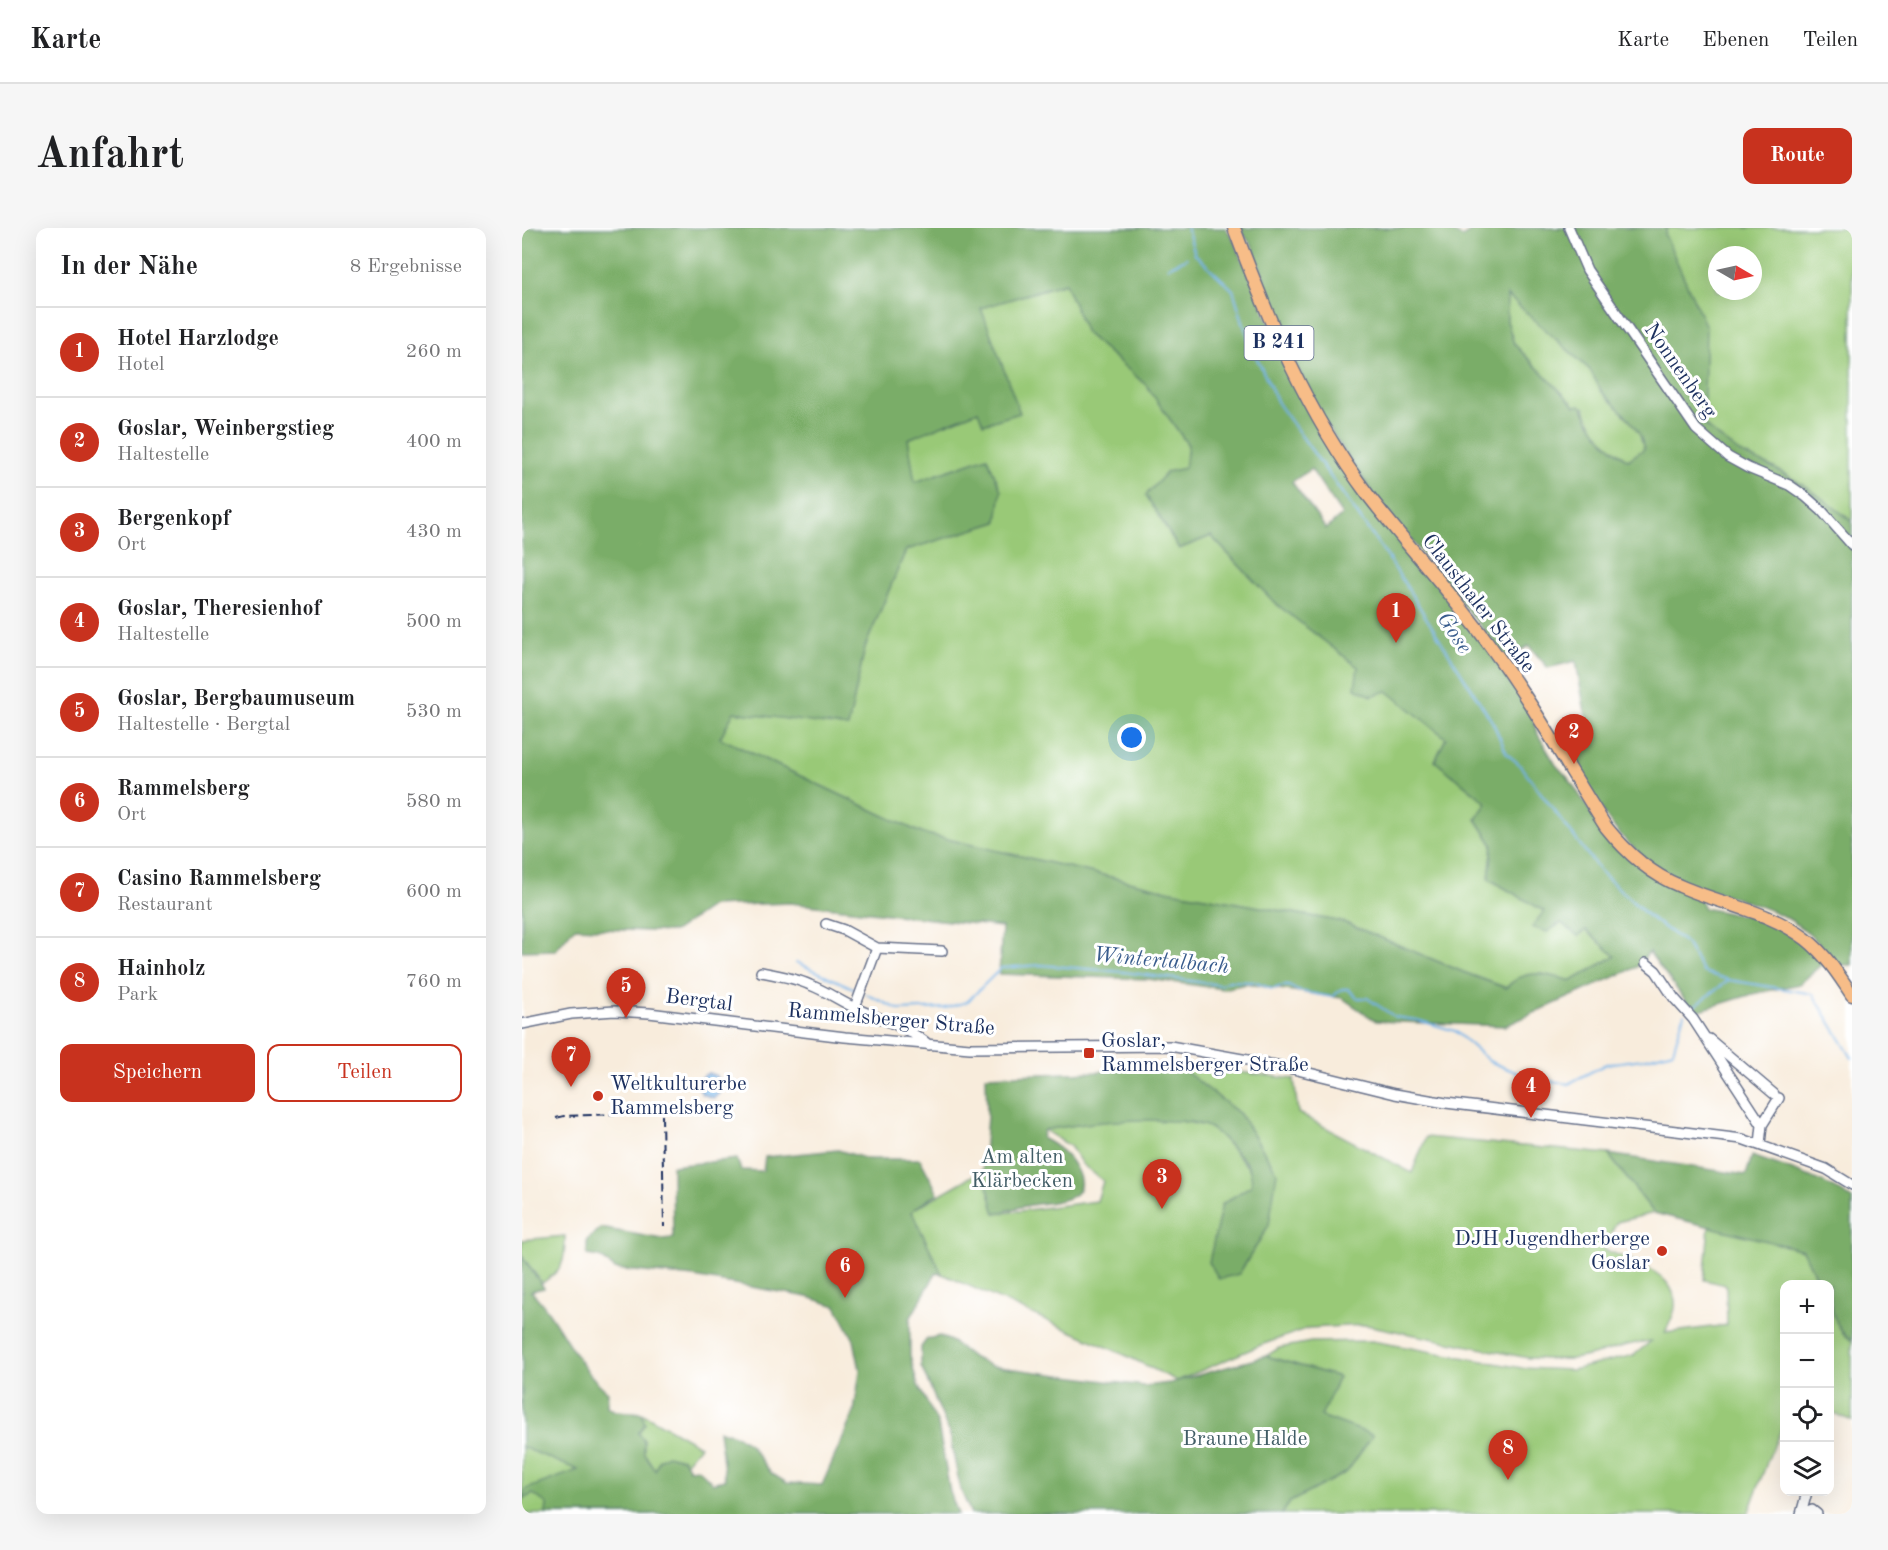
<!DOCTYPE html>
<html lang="de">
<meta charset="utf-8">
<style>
:root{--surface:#fff;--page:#f6f6f6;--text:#202124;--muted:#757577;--line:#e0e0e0;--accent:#c8321e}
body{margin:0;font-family:"Old Standard TT",serif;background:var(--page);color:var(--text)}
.controls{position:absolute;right:18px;bottom:18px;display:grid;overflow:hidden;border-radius:12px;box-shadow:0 6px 24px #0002}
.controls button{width:54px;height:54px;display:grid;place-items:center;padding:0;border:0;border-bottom:2px solid var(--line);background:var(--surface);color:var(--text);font:30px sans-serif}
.compass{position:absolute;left:1186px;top:18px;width:54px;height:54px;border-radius:50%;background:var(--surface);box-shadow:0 6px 24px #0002;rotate:99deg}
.you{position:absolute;left:610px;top:510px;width:21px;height:21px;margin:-15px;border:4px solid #fff;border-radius:50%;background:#1a73e8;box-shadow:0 0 0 9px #1a73e833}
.badge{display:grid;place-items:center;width:39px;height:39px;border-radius:50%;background:var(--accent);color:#fff;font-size:20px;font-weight:700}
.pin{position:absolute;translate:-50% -50px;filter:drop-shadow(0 2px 3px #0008)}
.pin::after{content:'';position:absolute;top:32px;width:21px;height:18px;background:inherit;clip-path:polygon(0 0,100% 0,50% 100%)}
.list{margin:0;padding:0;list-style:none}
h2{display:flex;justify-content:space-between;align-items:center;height:78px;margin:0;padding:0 24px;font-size:26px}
h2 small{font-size:20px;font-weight:400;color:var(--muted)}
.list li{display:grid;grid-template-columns:39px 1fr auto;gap:18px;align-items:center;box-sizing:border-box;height:90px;padding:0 24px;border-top:2px solid var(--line)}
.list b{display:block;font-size:22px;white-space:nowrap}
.list p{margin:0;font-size:20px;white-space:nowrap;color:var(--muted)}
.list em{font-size:20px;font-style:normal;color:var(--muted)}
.actions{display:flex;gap:12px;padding:18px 24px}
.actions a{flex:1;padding:14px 0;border:2px solid var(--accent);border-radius:12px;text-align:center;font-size:21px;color:var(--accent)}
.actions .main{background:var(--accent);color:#fff}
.icon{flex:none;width:33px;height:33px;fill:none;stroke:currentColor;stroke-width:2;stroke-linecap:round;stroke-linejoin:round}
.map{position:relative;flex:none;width:1330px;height:1286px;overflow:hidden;border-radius:12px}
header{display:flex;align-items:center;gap:36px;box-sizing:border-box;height:84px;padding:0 30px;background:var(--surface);border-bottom:2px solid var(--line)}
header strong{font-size:28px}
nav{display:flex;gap:33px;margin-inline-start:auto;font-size:21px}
.intro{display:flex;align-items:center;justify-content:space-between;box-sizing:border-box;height:144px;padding:0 36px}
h1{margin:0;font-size:42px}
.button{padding:15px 27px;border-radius:12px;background:var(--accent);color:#fff;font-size:21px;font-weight:700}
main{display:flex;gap:36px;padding:0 36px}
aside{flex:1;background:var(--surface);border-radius:12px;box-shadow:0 6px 24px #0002}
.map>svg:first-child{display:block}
.green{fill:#99c977;stroke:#5a7c6a;stroke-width:1.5;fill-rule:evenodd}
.forest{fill:#7aad68;stroke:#4a6e63;stroke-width:1.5;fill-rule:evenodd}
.water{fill:#75b3e8;stroke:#4871a3;stroke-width:1.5}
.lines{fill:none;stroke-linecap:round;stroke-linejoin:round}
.stream{stroke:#75b3e8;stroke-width:2}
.minor-casing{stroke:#68718a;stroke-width:12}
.major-casing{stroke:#68718a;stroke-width:15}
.minor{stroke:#fff;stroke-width:9}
.major{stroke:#f7bd88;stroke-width:12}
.rail{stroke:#1b2f5e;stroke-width:2;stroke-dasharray:9 4.5;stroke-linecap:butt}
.poi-dot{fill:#c8321e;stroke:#fff;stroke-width:2}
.labels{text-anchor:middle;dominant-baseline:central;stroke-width:6;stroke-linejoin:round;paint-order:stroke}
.shield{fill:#fff;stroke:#5f6d8e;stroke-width:1.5}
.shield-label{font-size:20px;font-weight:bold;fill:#1b2f5e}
.street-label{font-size:21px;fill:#1b2f5e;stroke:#fff}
.poi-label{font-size:21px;fill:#1b2f5e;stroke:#fff;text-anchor:start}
.park-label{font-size:21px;fill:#415d66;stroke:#fff}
.water-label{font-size:22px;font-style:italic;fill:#3a5d8e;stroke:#fff}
</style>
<header>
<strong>Karte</strong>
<nav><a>Karte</a><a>Ebenen</a><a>Teilen</a></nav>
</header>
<div class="intro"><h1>Anfahrt</h1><a class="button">Route</a></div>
<main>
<aside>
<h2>In der Nähe<small>8 Ergebnisse</small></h2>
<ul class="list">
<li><span class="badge">1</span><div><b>Hotel Harzlodge</b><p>Hotel</p></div><em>260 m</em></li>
<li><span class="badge">2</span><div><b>Goslar, Weinbergstieg</b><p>Haltestelle</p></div><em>400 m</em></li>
<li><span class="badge">3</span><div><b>Bergenkopf</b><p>Ort</p></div><em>430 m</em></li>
<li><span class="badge">4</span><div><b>Goslar, Theresienhof</b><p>Haltestelle</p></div><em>500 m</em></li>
<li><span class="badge">5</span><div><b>Goslar, Bergbaumuseum</b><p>Haltestelle · Bergtal</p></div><em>530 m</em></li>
<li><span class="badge">6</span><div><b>Rammelsberg</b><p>Ort</p></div><em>580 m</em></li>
<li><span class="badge">7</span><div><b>Casino Rammelsberg</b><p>Restaurant</p></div><em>600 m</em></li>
<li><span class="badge">8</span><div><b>Hainholz</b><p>Park</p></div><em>760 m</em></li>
</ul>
<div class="actions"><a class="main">Speichern</a><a>Teilen</a></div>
</aside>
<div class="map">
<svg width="1330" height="1286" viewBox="0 0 1330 1286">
<rect width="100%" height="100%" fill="#fff"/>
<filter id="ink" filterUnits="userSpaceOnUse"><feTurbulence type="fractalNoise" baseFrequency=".0167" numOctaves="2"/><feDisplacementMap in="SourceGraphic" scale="12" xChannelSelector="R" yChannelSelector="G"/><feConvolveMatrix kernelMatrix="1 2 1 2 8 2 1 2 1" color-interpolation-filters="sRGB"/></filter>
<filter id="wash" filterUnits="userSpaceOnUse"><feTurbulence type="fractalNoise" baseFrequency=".008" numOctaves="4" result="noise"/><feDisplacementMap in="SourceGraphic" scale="24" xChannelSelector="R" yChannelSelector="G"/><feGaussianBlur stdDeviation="1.35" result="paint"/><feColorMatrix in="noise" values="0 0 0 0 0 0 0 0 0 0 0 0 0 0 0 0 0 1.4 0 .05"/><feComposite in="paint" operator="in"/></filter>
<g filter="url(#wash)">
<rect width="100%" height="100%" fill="#f8ecdc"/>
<path class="green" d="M1145,0H1330V293L1286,260L1252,240L1220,226L1195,208L1176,191L1182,171V150L1143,7ZM1195,27H1231V63H1195Z
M543,55L564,105L624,157L666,217L663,240L645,244L657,321L689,308L753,375L836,439L924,510L913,533L965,575L954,591L971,617L967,651L1023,683L1011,699L1039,695L1064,702L1093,728L1050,753L1017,745L985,760L941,744L821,694L649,663L399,605L198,510L211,484L326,498L343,419L384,322L475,294L392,254L386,211L456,183L459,80Z
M984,66L1068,142L1080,164L1106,190L1118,207L1122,221L1106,232C1087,220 1069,203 1063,180L1053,178L992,116L985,93Z
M654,836L772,851L776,885L890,945L904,909L1086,926L1132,985L1095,994L1081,1021C1106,1032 1156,1044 1153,1079C1152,1089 1146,1097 1143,1105L1205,1097L1204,1057L1182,1052L1187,998L1281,1022L1297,1056H1262V1195L1247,1229L1226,1286H760L768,1274L825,1244L850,1207L798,1188L817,1149L744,1128L757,1120L789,1114L850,1113L1000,1140L1050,1142L1112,1127L1129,1113C1101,1115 1077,1128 1050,1131C1035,1132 1021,1131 1006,1130L844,1097L787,1100L739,1117L655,1153L605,1128L420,1046L390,985L392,981L461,942L473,986L575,973L581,953L560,936L548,918L522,902L579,893L620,891L659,893L685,898L698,907L730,944L731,957L747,997L718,886Z
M43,1008C43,1034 42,1041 20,1055L0,1028V1012Z
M1308,1078L1321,1106L1330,1113V1193L1308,1184Z
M0,1159L128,1286H0Z
M93,1183L120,1185L178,1218L143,1259Z"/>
<path class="forest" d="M0,0H704L713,14L779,168L966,422L1010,488L1015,505L1034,537L1047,551L1080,601L1177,670L1182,680L1217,687L1225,686L1246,694L1283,716L1301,735L1278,756L1231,766L1172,784L1127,724L1115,739L983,798L854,793L820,770L723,756L702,761L626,751L477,746L480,699L268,675L190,678L152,704L52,700L34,722L0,723ZM543,55L564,105L624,157L666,217L663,240L645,244L624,267L657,321L689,308L753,375L836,439L833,460L850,468L865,463L924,510L913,533L965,575L954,591L971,617L967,651L1022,683L1010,699L1025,704L1039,695L1056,708L1064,702L1093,728L1050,753C1025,747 1004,738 984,760L941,744L821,694L649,663L399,605L198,510L212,484L326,499L343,419L384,322L475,294L479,262L465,229L393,254L386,211L456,183L461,196L498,185L459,80ZM789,241L820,287L804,301L770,254Z
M717,0H923L940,9L954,0H1145L1143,7L1184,99L1182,171L1176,191L1195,208L1220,226L1252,240L1286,260L1330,293V737H1318C1301,720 1284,700 1263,689C1223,668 1174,664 1136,639C1108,621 1085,594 1069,564C1063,552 1059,539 1050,529L1056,521L1071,516L1062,479L1054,433L1026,440L1007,418L984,430L849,262L804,196L754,98L756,91L731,19ZM985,67L1068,142L1080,164L1106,190L1118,207L1122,221L1106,232C1090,222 1078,210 1068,194C1064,188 1064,182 1058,177L1053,178L992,116L985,93Z
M654,836L718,886L755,944L747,997L717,1046L697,1051L687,1034L700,976L730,957C730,939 724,934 712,922C704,914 695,902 684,898C673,894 659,893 647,893C604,890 564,895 522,902L520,910C536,918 549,928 556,945C569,975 527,974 509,977C497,979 484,983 473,986L461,942L465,888L464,848L574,844Z
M316,922L346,931H398L416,965L392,981L390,984L420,1046L414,1045L388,1091V1128L395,1155L416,1196L428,1264L436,1286H24L25,1276L11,1266L0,1272L4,1261L56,1242L0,1219V1028L22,1060L9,1063C39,1093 51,1136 86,1164L85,1178L93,1183L120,1185L123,1196L116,1205L122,1212V1225L133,1242L137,1232L145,1227L161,1231L167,1241L175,1240L191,1255L203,1251L197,1202L215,1208L227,1216L250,1246L265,1255L300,1257L332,1184L338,1142L332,1112L314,1078L286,1069L172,1049L93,1041L78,1029L65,1027V1012L79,1000L140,1011L151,1010L150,938L215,931L219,942L241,943L243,929Z
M1086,926L1224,947L1230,928C1264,940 1300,950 1330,971V1113C1311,1100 1308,1078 1308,1056H1297L1281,1022L1132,985Z
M417,1108L429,1113L450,1129L469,1138L622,1158L648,1155L744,1128L817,1149L799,1188L851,1207L825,1244L768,1274L760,1286H449L438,1260L427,1204L399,1138V1119L405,1111Z"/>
<path class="water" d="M186,845L194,848L198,853L195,854L197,866L191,870L180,866L176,859L179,850Z"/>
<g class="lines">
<path class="stream" d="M665,0L673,26L711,62L728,116L756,175L865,328L971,495L985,526L996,535L1079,644L1126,688L1164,715L1181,744L1207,752
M646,39L665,30
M274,734L333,761
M344,766L378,782L423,780L445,774L479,740L519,737L602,744L699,757L706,753L732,754L750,761L761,758H767L776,763L810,769L820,761H826L835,770H845L873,789L895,792L933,803L967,833L1005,849L1046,856L1084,836L1121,831L1151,823L1162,786
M1167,782L1207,752L1291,766L1330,830"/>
</g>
</g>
<g filter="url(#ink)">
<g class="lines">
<defs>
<path id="minor" d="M1047,0L1065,42L1174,201L1206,229L1226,240L1267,257L1283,268L1300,283L1330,317
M304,696L322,702L355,720
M1124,735L1134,743L1152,770L1171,791L1240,897L1238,916
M239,744C255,747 273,750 288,757C304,763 318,773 333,780C358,791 386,799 407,817
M333,779L355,720L420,723
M0,796L49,786L93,783L127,785L323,809L448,820L648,818L759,838L873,866L924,875L1220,911L1304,941L1330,957
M1187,811L1252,866
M1240,897L1257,870
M1279,1286L1285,1264
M1281,1286L1290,1282L1295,1286"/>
<path id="major" d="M712,0C748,96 784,184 846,267C886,319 931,366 969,419C1011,476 1046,539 1084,599C1104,624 1128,646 1158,658C1200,677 1246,682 1284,711C1303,726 1317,747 1330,767"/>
</defs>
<use href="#minor" class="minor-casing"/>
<use href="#major" class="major-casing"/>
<use href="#minor" class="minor"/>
<use href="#major" class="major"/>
<path class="rail" d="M140,887L142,999
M34,890L42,888L120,885"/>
</g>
</g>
<g class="poi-dot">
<rect x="561" y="819" width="12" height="12" rx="3"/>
<circle cx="76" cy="868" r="6"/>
<circle cx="1140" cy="1023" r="6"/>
</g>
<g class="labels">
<rect class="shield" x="722.5" y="98" width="69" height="34" rx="4.5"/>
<g class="shield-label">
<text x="757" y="115">B 241</text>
</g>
<g class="street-label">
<text transform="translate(1158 143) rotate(55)">Nonnenberg</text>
<text transform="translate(956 376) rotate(52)">Clausthaler Straße</text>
<text transform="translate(177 773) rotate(7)">Bergtal</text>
<text transform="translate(369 792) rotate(5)">Rammelsberger Straße</text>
</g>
<g class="poi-label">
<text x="579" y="813">Goslar,<tspan x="579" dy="24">Rammelsberger Straße</tspan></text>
<text x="88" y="856">Weltkulturerbe<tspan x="88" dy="24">Rammelsberg</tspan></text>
<text x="1128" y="1011" text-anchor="end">DJH Jugendherberge<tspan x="1128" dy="24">Goslar</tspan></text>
</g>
<g class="park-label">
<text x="500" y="929">Am alten<tspan x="500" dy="24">Klärbecken</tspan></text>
<text x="723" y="1211">Braune Halde</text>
</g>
<g class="water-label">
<text transform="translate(932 405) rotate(57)">Gose</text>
<text transform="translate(639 733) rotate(5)">Wintertalbach</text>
</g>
</g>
</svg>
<div class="controls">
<button>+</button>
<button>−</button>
<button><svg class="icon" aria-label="locate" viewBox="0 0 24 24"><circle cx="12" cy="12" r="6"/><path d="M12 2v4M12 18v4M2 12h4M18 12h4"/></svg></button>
<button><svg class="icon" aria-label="layers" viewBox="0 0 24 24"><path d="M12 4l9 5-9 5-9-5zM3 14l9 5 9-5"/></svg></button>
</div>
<svg class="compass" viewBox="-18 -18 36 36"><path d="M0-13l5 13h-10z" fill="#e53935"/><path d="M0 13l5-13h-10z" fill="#757577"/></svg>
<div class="you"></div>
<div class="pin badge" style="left:874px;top:415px">1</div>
<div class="pin badge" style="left:1052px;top:536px">2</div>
<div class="pin badge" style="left:640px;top:981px">3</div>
<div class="pin badge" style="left:1009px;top:890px">4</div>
<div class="pin badge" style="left:104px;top:790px">5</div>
<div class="pin badge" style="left:323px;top:1070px">6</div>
<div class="pin badge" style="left:49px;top:859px">7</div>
<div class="pin badge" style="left:986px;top:1252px">8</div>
</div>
</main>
